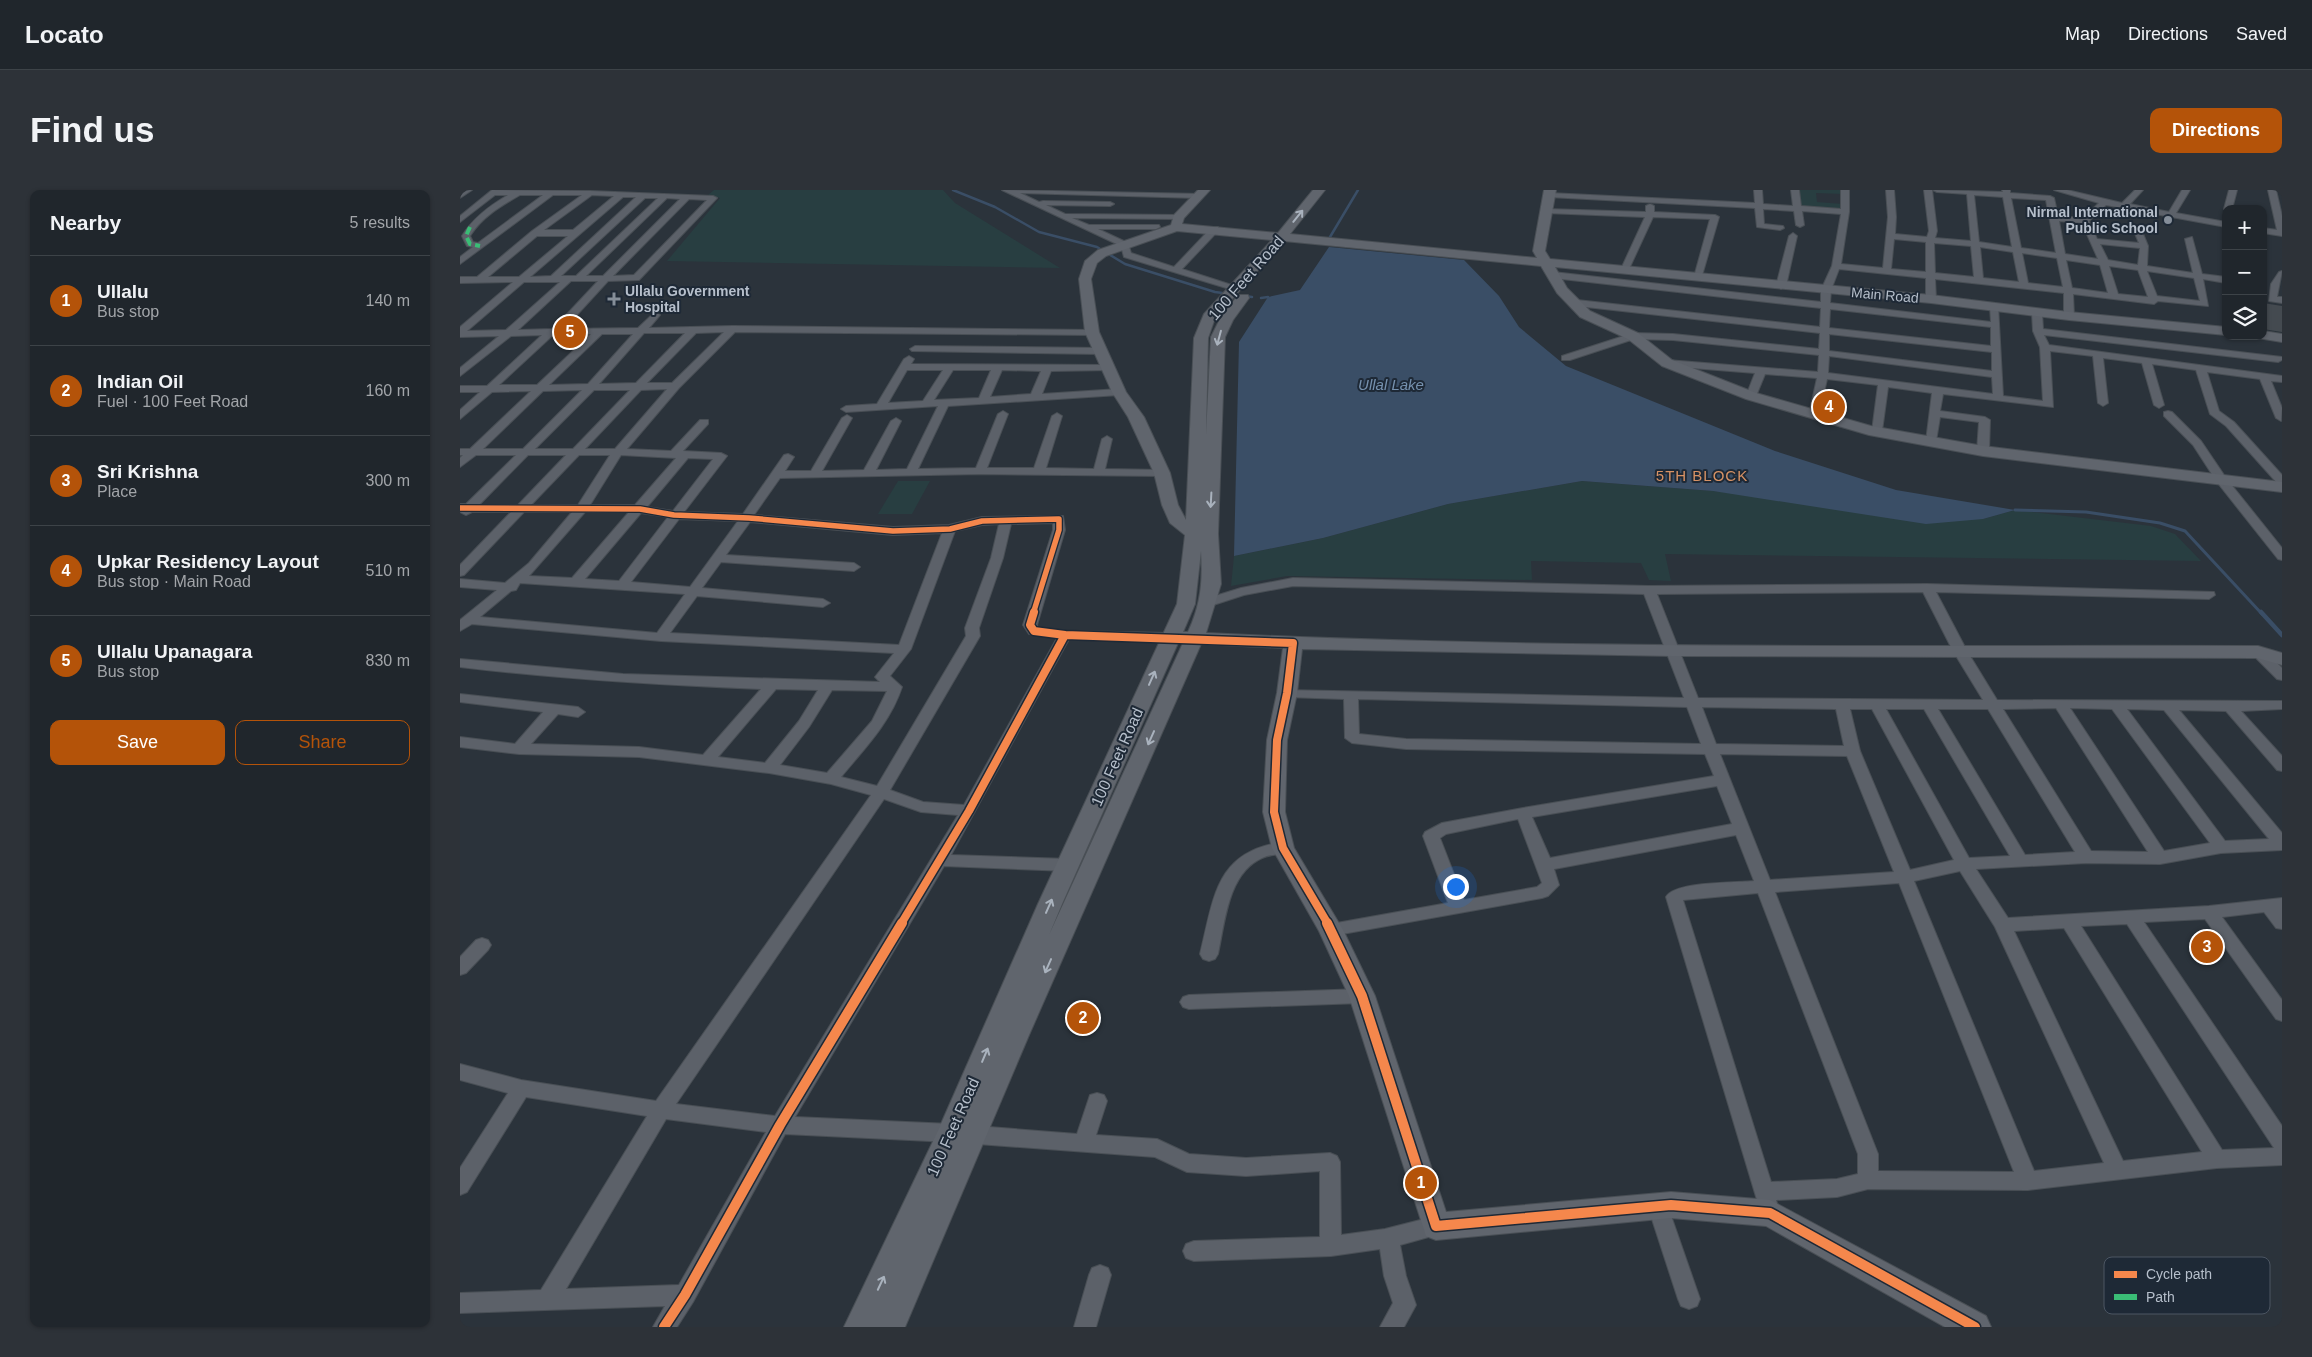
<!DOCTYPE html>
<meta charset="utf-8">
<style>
:root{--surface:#20262c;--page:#2d3238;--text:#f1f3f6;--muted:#a2a5a9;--line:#3d4348;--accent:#b45309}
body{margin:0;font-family:Arial,sans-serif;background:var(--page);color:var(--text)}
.controls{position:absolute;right:15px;top:15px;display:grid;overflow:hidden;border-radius:10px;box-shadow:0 1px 4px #0004}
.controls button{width:45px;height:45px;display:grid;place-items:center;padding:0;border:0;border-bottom:1px solid var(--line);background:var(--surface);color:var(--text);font:25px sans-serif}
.you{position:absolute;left:995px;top:696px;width:18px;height:18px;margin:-12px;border:4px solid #fff;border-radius:50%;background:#1a73e8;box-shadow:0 0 0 8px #1a73e833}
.badge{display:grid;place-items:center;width:32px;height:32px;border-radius:50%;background:var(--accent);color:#fff;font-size:16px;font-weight:700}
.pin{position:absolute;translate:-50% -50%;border:2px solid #fff;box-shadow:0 1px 5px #0006}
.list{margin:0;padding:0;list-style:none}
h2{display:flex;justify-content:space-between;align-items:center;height:65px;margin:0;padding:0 20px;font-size:21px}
h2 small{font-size:16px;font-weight:400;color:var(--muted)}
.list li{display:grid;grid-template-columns:32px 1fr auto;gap:15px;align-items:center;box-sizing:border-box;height:90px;padding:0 20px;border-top:1px solid var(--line)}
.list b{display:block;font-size:19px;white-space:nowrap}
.list p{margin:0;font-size:16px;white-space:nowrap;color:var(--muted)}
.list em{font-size:16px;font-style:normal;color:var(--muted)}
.actions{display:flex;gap:10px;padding:15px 20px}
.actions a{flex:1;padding:11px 0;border:1px solid var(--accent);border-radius:10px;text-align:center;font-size:18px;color:var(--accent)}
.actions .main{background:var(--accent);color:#fff}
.icon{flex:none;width:28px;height:28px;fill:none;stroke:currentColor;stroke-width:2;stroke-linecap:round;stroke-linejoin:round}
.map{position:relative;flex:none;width:1822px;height:1137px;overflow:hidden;border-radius:10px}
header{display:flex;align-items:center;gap:30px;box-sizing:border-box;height:70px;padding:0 25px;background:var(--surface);border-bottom:1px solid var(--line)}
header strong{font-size:24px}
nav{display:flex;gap:28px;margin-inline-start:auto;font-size:18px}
.intro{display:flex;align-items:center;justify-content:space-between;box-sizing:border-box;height:120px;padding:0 30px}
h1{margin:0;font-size:35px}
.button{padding:12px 22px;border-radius:10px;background:var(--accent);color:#fff;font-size:18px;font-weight:700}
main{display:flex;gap:30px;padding:0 30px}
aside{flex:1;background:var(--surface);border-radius:10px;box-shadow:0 1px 4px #0004}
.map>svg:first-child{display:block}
.green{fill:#283e41}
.water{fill:#3a4e66}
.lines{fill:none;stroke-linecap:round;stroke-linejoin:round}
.stream-far2{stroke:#3a4e66;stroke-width:2.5}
.stream-far1{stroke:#3a4e66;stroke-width:3}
.stream{stroke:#3a4e66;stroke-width:4.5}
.building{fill:#444a50}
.street-casing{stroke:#494f55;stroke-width:2}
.secondary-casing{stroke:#494f55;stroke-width:2}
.street{fill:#5c6169;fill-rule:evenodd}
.secondary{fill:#60656d;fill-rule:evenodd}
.quiet{stroke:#3abd76;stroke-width:4;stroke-dasharray:8 4;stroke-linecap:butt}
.cycleway-far2-casing{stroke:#1e2936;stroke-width:8}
.cycleway-far1-casing{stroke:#1e2936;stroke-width:11}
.cycleway-casing{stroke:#1e2936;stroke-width:13}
.cycleway-far2{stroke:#f5874c;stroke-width:5.5}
.cycleway-far1{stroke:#f5874c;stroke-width:8}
.cycleway{stroke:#f5874c;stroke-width:10}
.oneway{stroke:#a9b2bd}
.poi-dot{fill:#858e99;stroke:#1e2936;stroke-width:2}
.labels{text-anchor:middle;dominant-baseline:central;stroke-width:4;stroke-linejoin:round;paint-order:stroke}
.far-poi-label{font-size:14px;font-weight:bold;fill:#b6bfcb;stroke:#1e2936;text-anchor:end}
.far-street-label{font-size:14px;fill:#b6bfcb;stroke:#1e2936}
.far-water-label{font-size:15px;font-style:italic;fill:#7691ae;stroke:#1e2936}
.far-neighbourhood-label{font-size:15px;letter-spacing:1px;fill:#d79265;stroke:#1e2936}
.street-label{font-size:16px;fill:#b6bfcb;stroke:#1e2936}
.key{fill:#1e2936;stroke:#4c5663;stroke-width:1}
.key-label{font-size:14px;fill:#b6bfcb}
</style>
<header>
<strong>Locato</strong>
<nav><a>Map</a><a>Directions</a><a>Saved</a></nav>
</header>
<div class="intro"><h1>Find us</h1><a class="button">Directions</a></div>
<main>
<aside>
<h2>Nearby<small>5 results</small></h2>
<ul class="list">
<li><span class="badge">1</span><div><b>Ullalu</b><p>Bus stop</p></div><em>140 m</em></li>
<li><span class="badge">2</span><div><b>Indian Oil</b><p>Fuel · 100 Feet Road</p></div><em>160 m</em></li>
<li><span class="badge">3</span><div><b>Sri Krishna</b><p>Place</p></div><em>300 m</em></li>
<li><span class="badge">4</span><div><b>Upkar Residency Layout</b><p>Bus stop · Main Road</p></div><em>510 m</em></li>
<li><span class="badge">5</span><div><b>Ullalu Upanagara</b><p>Bus stop</p></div><em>830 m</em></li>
</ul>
<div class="actions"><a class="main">Save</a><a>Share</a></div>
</aside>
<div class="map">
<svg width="1822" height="1137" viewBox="0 0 1822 1137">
<rect width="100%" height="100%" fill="#2b333b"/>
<path class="green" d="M254,0H483L495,13L600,78L207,71L260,8L248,5Z
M1338,0H1382V4L1356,3L1357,12L1383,14L1384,21L1338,18Z
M438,291H470L452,324H418Z
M1122,291L1253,301L1523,329L1555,320L1691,336L1715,344L1741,371L1205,364L1211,391L1189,390L1181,373L1071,371L1072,390L827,386L771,396L774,366L863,348L988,314Z"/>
<path class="water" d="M869,57L1004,70L1039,106L1059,137L1106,176L1315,261L1436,300L1555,320L1523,329L1466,334L1253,301L1122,291L988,314L863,348L774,366L779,152L808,107L840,100Z"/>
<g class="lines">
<path class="stream-far2" d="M493,0L535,17L579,42L637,57L665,74L755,102L792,107
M870,47L898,0
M801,108L808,107"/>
<path class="stream-far1" d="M1555,320L1626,322L1700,333L1725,341L1802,424"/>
<path class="stream" d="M1801,422L1822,445"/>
</g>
<path class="building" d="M1803,113L1822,116V142L1803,139Z
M1734,751H1752L1761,763L1742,764Z"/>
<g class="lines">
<defs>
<path id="street" d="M3,0H12L0,8V2Z
M32,0L130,1L253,6L257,8L179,90L148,91L104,139L178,138L195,122L200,125L189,138L272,136L635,140L637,142L632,145L275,142L219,198L167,259L211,261L240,230H248V234L223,261L261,263L267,266L224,322L283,324L324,265L328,264L334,267L325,281H351L382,228L387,225L392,228L362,281L404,280L431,231L436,228L441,231L416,280L447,279L478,216L386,222L381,219L386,216L417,214L444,169L449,166L454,169L451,174L647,175L651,176V180L591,181L582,204L659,199L664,202L659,205L488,216L458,279L516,278L538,224L543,221L548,224L527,278H574L592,226L597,223L602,226L586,278L634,279L642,249L647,246L652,249L645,279L702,280L708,283L702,286L520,284L320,288L294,325L433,337L489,335L522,327L603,326L605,340L577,435L578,438L605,441L710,443L717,447L710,451L609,449L491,665L608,669L614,671L616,675L614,679L608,681L484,676L335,927L491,934L617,944L630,905L637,903L644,905L647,911L636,945L697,949L729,964L786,968L870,963L877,966L880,972L881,1045L925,1039L976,1026L983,1029L986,1036L983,1043L940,1055L946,1086L956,1115L944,1137H920L933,1113L924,1086L920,1059L871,1066L734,1071L726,1068L723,1061L726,1054L734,1051L860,1047V981L786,986L727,982L695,967L491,952L325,944L233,1112L217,1137H193L205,1116L0,1123V1103L81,1100L187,926L66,907L7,1002L0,1005V978L48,903L0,890V874L61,890L196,911L411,605L371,594L309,583L179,567L59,564L0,557V547L55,554L83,522L0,512V504L118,517L125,522L118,527L98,524L71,554L179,557L243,565L301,499C200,495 100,489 0,477V469L163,484L420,492L415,487L434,463L201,451L12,434L0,441V430L37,400L0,397V389L45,393L69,373L112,322H64L4,385L0,386V375L51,322H12L6,325L0,322V314H6L56,265H16L0,277V268L3,265H0V259H10L71,201L32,202L0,229V220L20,202H0V196H27L82,145L51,146L0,186V178L39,146L0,147V137L53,92L0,93V87H17L72,41L122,5H93L0,74V67L13,57L7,56L2,46C13,28 29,16 48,5H35L0,32V26ZM60,5H83L18,53L13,52L10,46C22,27 41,16 60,5ZM132,5L154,6L113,40H84ZM163,7H176L91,86L70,87ZM185,8H198L116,86H101ZM207,8L220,9L143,86H126ZM229,9L247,10L174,85L153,86ZM77,46H108L59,87H28ZM111,91H138L93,139L58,140ZM64,92H100L46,140L7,141ZM264,142L212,193H187L236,143ZM184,143H225L176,193L139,194ZM131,144L77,195H39L93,145ZM142,144H173L128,194L89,195ZM447,180H483L463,211L428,213ZM493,180H531L519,208L474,210ZM542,180L581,181L571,204L530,207ZM207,199L155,259H125L181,200ZM122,200L63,259H23L83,201ZM134,200H170L113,259H75ZM68,265H106L58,315H19ZM119,265H150L118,315H71ZM161,265L216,268L175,315H130ZM228,268L253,269L213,321L187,317ZM125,322H169L112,388L69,386ZM181,323L208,327L159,391L125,389ZM219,329L278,331L230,397L171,392ZM290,332L433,345L482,343L439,455L210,443L237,406L363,417L370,413L363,409L242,398L261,372L394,381L400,377L394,373L266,365ZM593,333V340L563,435L569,444L597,448L504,615L463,612L430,600L520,446L519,438L543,368L551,334ZM539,334L531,368L505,438L506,446L417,596L381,587C405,558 430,533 442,497L430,486L451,459L495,341L522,335ZM60,393L225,404L197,443L20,427L51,401L56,400ZM316,499L358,500L339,531L305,573L258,567ZM372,500L427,501L412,531L367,583L320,575L349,537ZM424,609L461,622L498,625L315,926L216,914ZM206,929L306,942L219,1095L106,1099Z
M542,0L741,4L742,6L738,8L560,3L579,12L583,11L650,12L654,14L650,16L586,15L605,24L721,25L722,27L718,29L612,28L629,35H699L700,37L696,39H638L668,53L671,63L714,77L752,37H758V41L722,79L781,98L773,100L664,67L661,56Z
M1294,0H1302L1303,14L1333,16L1331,0H1339L1341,16L1381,19V0H1389V22L1381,74L1423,78L1428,27L1426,0H1434L1436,27L1435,44L1467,47L1469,41L1464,0H1472L1477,41L1475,48L1511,51L1507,4L1477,2L1473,0L1543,2L1542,0H1550V3L1590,6L1594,8L1598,26L1623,28L1639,13L1594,0H1607L1662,13L1675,0H1683L1670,14L1709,22L1722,0H1730L1716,23L1766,32V37L1646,15L1629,31L1637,49L1679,53L1674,41L1681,39L1688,56L1687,76L1733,83L1725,49L1732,47L1742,84L1766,87V93L1743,89L1748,116L1698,111L1694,114L1613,104L1614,126L1609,129L1604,126V103L1475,89L1476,109L1471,112L1466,109V88L1379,79L1371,100L1370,113L1531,132L1530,117L1538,115L1543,206L1583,211L1580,157L1573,141L1572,123L1577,120L1582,123L1583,139L1822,167V170L1818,172L1584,145L1589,155L1822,186V192L1811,191L1822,218L1821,231L1816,228L1800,189L1747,182L1759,221L1774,232L1822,285V295L1818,294L1766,236L1750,224L1736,180L1692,174L1704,215L1699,218L1694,215L1682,173L1643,168L1648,213L1643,216L1638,213L1633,166L1590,161L1593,217L1483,204L1480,221L1525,227L1530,230L1529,261L1523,264L1517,261L1519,232L1480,227L1476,251L1471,254L1467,253L1466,251L1472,203L1428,197L1422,241L1417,244L1412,241L1418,195L1367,189L1359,225L1354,228L1349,225L1357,188L1305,184L1296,206L1291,209L1286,206L1295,183L1207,176L1202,173L1207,170L1358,182L1359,165L1213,150L1174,149L1110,170H1102V166L1173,143L1213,144L1359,159L1360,143L1117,116L1112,113L1117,110L1360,137L1361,118L1093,88L1089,85L1093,82L1361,112V100L1372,76L1381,24L1342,21L1344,35L1340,37L1336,35L1334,21L1303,19L1304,34L1323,36L1324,38L1320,40L1297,37L1295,18L1089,7L1085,5L1089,3L1295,13ZM1514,5L1543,7L1552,57L1519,52ZM1551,8L1586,10L1596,63L1561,58ZM1599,31L1622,33L1638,69L1605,64ZM1434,49L1466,52V82L1431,79ZM1474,53L1511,56L1514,87L1475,83ZM1640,54L1680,58L1678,75L1648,70ZM1520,57L1553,62L1559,92L1523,88ZM1562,63L1597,68L1603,97L1568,93ZM1606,70L1640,75L1648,103L1612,98ZM1649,76L1678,80L1688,107L1658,104ZM1687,81L1734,88L1740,111L1697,106ZM1370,119L1531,137V156L1369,138ZM1369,144L1532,162V181L1369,161ZM1369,166L1532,187L1533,204L1368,183Z
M1769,0H1777L1772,19H1766V21L1764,19Z
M1808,0H1816L1822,26V46L1803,43V38L1817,40Z
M1190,14L1194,16V22L1255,25L1259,27L1241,89L1234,87L1250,29L1193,27L1169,79L1165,82L1161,79L1185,27L1086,23L1082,21L1086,19L1186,22V16Z
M1333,43L1337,46L1326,96L1321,99L1316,96L1329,46Z
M1822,81L1817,107H1822V113L1809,111L1811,94L1819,82Z
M455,156L640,158L645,161L640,164L452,161L450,159Z
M1708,221L1712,222L1741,251L1766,288L1822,358V370L1818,369L1757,292L1733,255L1704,226V222Z
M833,388L1189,396L1467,394L1754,402L1755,405L1749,409L1476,402L1507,461L1537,510L1822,511V519L1781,521L1822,566V581L1817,580L1766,521L1719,520L1822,643V660L1761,663L1700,674L1626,673L1516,679L1548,728L1749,716L1822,708V739L1816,738L1804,722L1762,727L1822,810V831L1816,829L1745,729L1684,732L1822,936V975L1757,978L1568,1000L1408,999L1377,1007L1316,1010L1320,1023L1317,1030L1310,1032L1303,1030L1206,707C1215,691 1275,693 1294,691L1276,645L1094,679L1099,695L1088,706L1082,708L871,746L865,745L862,740L865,735L871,734L988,713L963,646L965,642L982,633L1063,618L1254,586L1245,564L946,559L892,553L885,548L884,509L827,507L822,506L820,503L822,500L1224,508L1184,404L833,396L784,405L747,417L740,413L742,410L781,398ZM1463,402L1493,461L1523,510L1238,508L1197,404ZM898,509L1227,517L1241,554L946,549L899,544ZM1242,517L1376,519L1384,556L1256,554ZM1596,518L1688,662L1631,661L1543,519ZM1610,518L1652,519L1750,653L1704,661ZM1390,519H1412L1494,670L1450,680L1400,561ZM1426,519H1464L1550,666L1509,668ZM1478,519H1528L1615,662L1565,665ZM1667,519L1704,520L1809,649L1765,651ZM1260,564L1387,566L1434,682L1310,690ZM1257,596L1272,634L1090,668L1072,627ZM1058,629L1082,693L1077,697L1004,710L980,648L986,644ZM1500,681L1535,737L1644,973L1574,981L1454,691ZM1439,693L1554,982L1418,981V964L1315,702ZM1298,703L1398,964V984L1377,989L1311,992L1223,710ZM1667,734L1814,958L1762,960L1621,736ZM1604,738L1742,962L1663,971L1554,741Z
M1798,458L1803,459L1822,478V490L1817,489L1793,465L1791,462L1793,459Z
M823,652L829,654L831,658L829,662C820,665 810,664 802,668C768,683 765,732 758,764L755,769L749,771L743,769L740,764C754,708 755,661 823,652Z
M22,748L28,750L31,755L28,760L6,783L0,785V767L16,750Z
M902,799L908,801L911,806L908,811L902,813L729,819L723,817L720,812L723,807L729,805Z
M1198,1008L1205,1010L1208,1017L1240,1109L1237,1116L1229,1119L1221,1116L1218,1109L1188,1017L1191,1010Z
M640,1075L648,1078L651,1085L636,1137H614L629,1085L632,1078Z"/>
<path id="secondary" d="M738,0H750L724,28L722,34L818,43L853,0H865L830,44L1077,68L1073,61L1084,0H1096L1085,61L1090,69L1471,105L1609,122L1766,137V145L1609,130L1471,113L1095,77L1107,98L1130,121L1178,143L1212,170L1296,203L1411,236L1523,256L1822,292V302L1523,266L1409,245L1286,209L1202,176L1168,149L1120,127L1097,103L1081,76L824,51L755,128L748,148L746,245L751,147L760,129L778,105H788L789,108L773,130L765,147L758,344L761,394L746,443C1096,460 1448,455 1798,456L1822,463V475L1797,468L1213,466L842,459L837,503L827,550L825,622L834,658L883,740L915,806L986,1022L1211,1002L1310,1010L1526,1126L1531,1137H1485L1306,1036L1211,1028L976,1050L966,1046L889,806L859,741L812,658L803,622L807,550L817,503L823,458L741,454L569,845L445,1137H384L477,943L578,714L717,414L725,345L710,333L702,315L694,283L668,227L652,202L625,142L619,89L625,71L638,60L711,35L714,25ZM717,41L812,50L744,124L734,148L726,330L718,315L710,283L684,227L666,202L639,142L631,89L637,73L646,66ZM741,361C743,391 741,414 728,442H723L735,414ZM718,453H723L589,745L602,714Z
M1803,141L1822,144V152L1798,148L1797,146H1803Z"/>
</defs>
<use href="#street" class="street-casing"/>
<use href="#secondary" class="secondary-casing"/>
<use href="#street" class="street"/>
<use href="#secondary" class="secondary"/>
<path class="quiet" d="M10,37L6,46L10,54L20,56"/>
<defs>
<path id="cycleway-far2" d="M0,318L180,319L214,325L289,328L433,341L490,339L522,331L599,329V340L573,424"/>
<path id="cycleway-far1" d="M605,445L833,453L827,503L817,550L814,622L823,658L868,734
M441,734L509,621L605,445L574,441L570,435L574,422"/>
<path id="cycleway" d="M867,733L902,806L976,1036L1211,1015L1310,1023L1515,1137
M204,1137L225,1105L320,935L442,733"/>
</defs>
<use href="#cycleway-far2" class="cycleway-far2-casing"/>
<use href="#cycleway-far1" class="cycleway-far1-casing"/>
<use href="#cycleway" class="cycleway-casing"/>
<use href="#cycleway-far2" class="cycleway-far2"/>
<use href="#cycleway-far1" class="cycleway-far1"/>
<use href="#cycleway" class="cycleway"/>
</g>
<defs><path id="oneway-shaft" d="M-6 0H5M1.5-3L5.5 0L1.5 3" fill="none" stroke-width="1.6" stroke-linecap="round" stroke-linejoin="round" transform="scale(1.25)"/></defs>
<g class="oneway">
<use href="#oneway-shaft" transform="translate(838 26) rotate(-51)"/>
<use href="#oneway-shaft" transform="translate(759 148) rotate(105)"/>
<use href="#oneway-shaft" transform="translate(751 310) rotate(93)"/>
<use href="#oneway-shaft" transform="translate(692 488) rotate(-66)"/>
<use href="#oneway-shaft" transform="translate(691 548) rotate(114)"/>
<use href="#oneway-shaft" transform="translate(589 716) rotate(-66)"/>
<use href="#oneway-shaft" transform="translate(588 776) rotate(114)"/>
<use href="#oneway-shaft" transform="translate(525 865) rotate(-67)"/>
<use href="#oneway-shaft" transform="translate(421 1093) rotate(-65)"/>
</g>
<g class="poi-dot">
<circle cx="1708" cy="30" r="5"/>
<path d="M151.5 101.5h5v5h5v5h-5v5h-5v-5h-5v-5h5z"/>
</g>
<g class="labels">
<g class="far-poi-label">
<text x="1698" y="22">Nirmal International<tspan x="1698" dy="16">Public School</tspan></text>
<text x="165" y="101" text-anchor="start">Ullalu Government<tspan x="165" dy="16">Hospital</tspan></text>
</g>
<g class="far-street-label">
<text transform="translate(1425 105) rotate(5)">Main Road</text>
</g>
<g class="far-water-label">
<text x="931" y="194">Ullal Lake</text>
</g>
<g class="far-neighbourhood-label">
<text x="1242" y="285">5TH BLOCK</text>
</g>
<g class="street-label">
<text transform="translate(786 88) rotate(-49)">100 Feet Road</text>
<text transform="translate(657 567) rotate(-66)">100 Feet Road</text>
<text transform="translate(493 937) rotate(-66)">100 Feet Road</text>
</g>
</g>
<rect x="1644" y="1067" width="166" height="57" rx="8" class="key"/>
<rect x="1654" y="1081" width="23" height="7" fill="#f5874c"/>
<rect x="1654" y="1104" width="23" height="6" fill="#3abd76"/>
<g class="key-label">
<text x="1686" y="1089">Cycle path</text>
<text x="1686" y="1112">Path</text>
</g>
</svg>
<div class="controls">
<button>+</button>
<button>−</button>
<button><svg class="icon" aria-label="layers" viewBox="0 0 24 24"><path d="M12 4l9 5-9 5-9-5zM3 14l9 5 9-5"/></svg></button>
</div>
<div class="you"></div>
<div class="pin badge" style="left:961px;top:993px">1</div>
<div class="pin badge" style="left:623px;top:828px">2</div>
<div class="pin badge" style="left:1747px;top:757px">3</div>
<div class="pin badge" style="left:1369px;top:217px">4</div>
<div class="pin badge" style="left:110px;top:142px">5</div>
</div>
</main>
